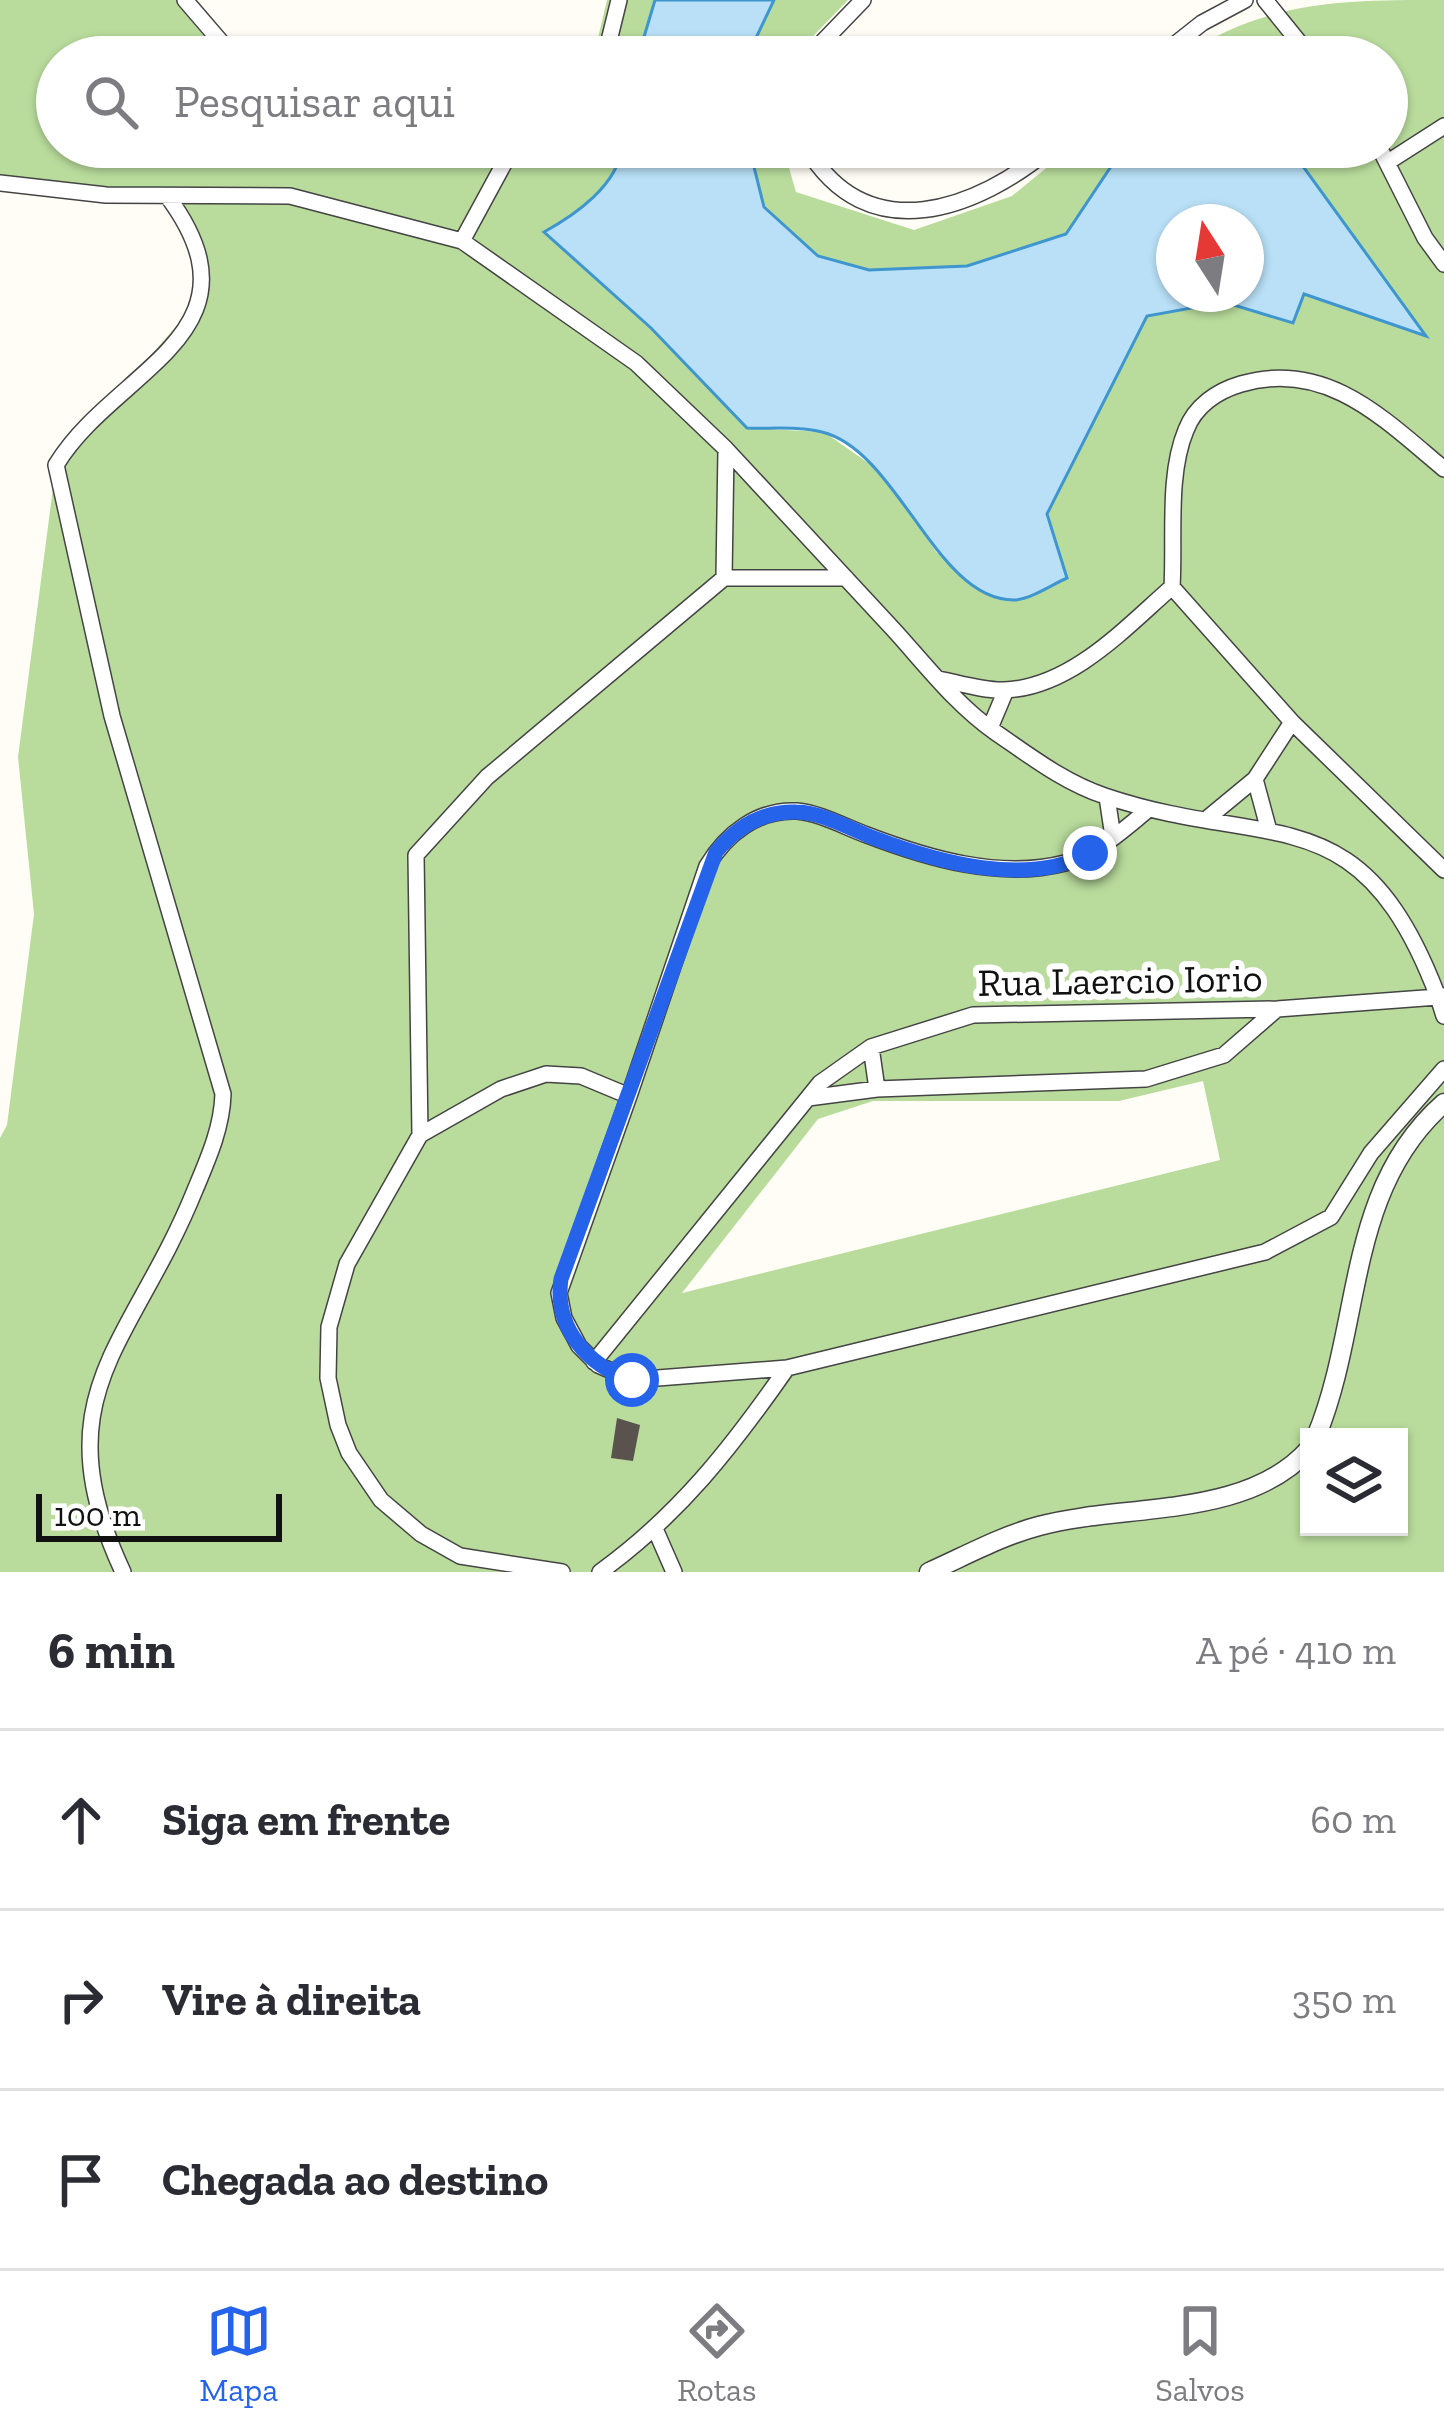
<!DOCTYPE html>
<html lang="pt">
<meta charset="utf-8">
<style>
:root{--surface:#fff;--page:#f2f2f3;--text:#2b2b33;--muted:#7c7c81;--line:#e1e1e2;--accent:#2563eb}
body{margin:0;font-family:"Zilla Slab",serif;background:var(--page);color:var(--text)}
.controls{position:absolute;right:36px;bottom:36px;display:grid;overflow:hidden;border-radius:0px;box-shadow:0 3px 9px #0004}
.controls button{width:108px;height:108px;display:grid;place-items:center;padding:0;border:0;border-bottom:3px solid var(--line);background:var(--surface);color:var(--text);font:60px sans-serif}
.compass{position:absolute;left:1156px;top:204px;width:108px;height:108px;border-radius:50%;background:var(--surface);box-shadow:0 3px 9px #0004;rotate:348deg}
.scale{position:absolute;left:36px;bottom:30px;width:246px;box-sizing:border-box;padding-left:12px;border:6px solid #111;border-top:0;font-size:33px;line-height:42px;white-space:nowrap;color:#111;-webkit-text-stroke:9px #fff;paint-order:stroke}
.stop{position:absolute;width:36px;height:36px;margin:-27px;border:9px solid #2563eb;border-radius:50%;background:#fff}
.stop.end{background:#2563eb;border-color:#fff;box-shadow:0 3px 12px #0008}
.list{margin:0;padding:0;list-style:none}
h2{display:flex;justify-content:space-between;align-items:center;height:156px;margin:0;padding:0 48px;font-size:51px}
h2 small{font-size:39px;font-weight:400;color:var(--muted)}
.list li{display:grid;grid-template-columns:78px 1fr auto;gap:36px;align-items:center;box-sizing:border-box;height:180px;padding:0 48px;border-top:3px solid var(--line)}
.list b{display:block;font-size:45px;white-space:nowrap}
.list em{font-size:39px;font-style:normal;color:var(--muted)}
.icon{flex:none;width:66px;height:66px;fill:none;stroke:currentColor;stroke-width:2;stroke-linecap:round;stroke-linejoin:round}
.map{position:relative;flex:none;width:1444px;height:1572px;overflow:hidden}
.search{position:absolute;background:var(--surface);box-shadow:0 3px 9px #0004;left:36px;right:36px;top:36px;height:132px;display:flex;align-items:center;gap:30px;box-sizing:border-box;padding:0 42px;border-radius:66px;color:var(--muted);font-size:45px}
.sheet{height:696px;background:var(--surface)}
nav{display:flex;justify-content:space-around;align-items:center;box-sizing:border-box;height:168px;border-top:3px solid var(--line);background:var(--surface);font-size:33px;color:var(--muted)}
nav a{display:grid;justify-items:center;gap:6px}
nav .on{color:var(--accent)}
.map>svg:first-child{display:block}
.forest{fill:#b9dc9c;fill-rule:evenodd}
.water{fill:#b9e0f7;stroke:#3f96cf;stroke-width:3;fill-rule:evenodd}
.building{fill:#5a524d}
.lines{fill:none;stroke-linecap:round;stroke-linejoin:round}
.minor-casing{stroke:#444;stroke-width:18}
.tertiary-casing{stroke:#444;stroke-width:21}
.minor{stroke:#fff;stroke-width:15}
.tertiary{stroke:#fff;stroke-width:18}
.route{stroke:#2563eb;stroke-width:15}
.labels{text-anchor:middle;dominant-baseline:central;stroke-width:12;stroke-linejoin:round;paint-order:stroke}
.street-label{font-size:39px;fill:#111;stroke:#fff}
</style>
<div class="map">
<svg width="1444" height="1572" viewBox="0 0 1444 1572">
<rect width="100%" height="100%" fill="#fffdf5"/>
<path class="forest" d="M0,0H196L220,46L244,57H57V147H622C617,187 574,212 545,232L651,328L747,428L824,432L884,474L937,553L1047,514L1147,316L1224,302L1293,323L1303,294L1424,335L1289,147H1387V57H1181C1267,0 1340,0 1444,0V1572H0V1138L7,1125L34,914L18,757L56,465L197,302L191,252L168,197L0,183ZM1203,1081L1220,1160L682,1293L818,1119L873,1101H1119ZM1309,1437H1399V1527H1309Z
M607,0H655L638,57H588L598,38Z
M774,0H848L793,57H747Z
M749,147H783L796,192L914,230L1012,196L1072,147H1124L1066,234L967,266L868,270L818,256L764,207Z"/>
<path class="water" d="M655,0H774L747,57H638Z
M622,147H749L764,207L818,256L869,270L967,266L1066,234L1124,147H1289L1426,336L1304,294L1293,323L1224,302L1147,316L1047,514L1067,578C1053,584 1031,599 1015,600C936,602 899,451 822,432C799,426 770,429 747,428L651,328L544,232C575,215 618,185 622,147ZM1174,222H1246V294H1174Z"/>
<path class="building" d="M617,1418L640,1425L633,1461L611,1458Z"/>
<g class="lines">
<defs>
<path id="minor" d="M185,0L234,57
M1265,0L1311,57
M605,57L619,0
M808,57L863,0
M1159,57L1202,23L1245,0
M513,147L462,241L636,363L726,449
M806,147C867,251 977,210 1052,147
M1379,147L1425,238L1444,264
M1388,162L1444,126
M0,183L106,195L290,196L462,241
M939,679C959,683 984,691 1004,690C1071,688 1126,627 1172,587
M1292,722L1172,587C1175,539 1167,475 1186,430C1195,406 1217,391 1241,384C1326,359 1384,419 1444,469
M990,728L1006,690
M1255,779L1292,722L1444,870
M1107,797L1113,837
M1209,817L1255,779L1268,827
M1444,996L1438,997L1444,1016
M871,1047L877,1089
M629,1096L707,866C726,834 758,809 797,811C820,813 845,827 867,835C927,858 1000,880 1065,863C1097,855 1124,829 1149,809
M808,1098L877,1089L1146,1079L1224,1055L1277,1009
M420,1135L416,855L487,777L724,578
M594,1362L820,1083L871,1047L973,1015L1277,1009L1438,997C1360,791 1271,852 1105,796C1065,783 1030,756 995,732C956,705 925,664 893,629C837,569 781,509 726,449L724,578H846
M656,1531L674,1572
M123,1572C40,1394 132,1346 195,1190C208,1159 222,1128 223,1094L112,716L56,465C114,369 269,334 168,197
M562,1572L460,1556L421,1534L381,1500L349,1453L338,1425L328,1378L329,1327L347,1264L420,1135L501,1089L546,1074L581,1076L629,1096L559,1293L564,1318L579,1346L598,1365L632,1380L787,1368L1265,1252L1331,1217L1371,1153L1444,1069
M600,1572C679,1515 732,1447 787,1368"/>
<path id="tertiary" d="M1316,1437C1363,1324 1345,1190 1444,1103
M929,1572C965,1556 1001,1536 1039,1526C1123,1503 1246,1520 1309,1449"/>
</defs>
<use href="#minor" class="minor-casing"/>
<use href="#tertiary" class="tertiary-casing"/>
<use href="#minor" class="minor"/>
<use href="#tertiary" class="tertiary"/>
</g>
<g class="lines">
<path class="route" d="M632,1380C587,1366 554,1327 561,1279L716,852C736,828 763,811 796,812C821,812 850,829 874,838C937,862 1027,888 1090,853"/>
</g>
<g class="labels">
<g class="street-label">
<text transform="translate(1120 980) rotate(-1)">Rua Laercio Iorio</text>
</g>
</g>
</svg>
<div class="controls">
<button><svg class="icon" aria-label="layers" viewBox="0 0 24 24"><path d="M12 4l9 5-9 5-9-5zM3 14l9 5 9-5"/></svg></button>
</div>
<svg class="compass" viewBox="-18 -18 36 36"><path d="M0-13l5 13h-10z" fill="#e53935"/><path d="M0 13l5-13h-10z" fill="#7c7c81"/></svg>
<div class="scale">100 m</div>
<div class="stop" style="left:632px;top:1380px"></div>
<div class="stop end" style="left:1090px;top:853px"></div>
<div class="search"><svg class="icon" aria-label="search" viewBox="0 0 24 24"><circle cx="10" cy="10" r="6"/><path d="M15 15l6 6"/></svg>Pesquisar aqui</div>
</div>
<section class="sheet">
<h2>6 min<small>A pé · 410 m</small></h2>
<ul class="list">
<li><svg class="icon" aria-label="ahead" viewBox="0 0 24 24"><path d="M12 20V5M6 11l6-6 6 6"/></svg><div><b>Siga em frente</b></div><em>60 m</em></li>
<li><svg class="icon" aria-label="right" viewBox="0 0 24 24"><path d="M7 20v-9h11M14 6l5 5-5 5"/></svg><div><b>Vire à direita</b></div><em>350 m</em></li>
<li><svg class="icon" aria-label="arrive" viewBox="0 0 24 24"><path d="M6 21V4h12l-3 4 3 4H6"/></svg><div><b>Chegada ao destino</b></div></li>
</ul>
</section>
<nav>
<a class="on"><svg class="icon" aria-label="map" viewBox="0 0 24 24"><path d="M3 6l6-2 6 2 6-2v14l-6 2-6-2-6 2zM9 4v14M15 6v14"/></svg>Mapa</a>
<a><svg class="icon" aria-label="directions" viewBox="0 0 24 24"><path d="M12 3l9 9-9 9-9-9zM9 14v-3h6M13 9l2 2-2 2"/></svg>Rotas</a>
<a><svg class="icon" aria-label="saved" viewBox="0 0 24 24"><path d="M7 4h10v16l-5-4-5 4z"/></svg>Salvos</a>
</nav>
